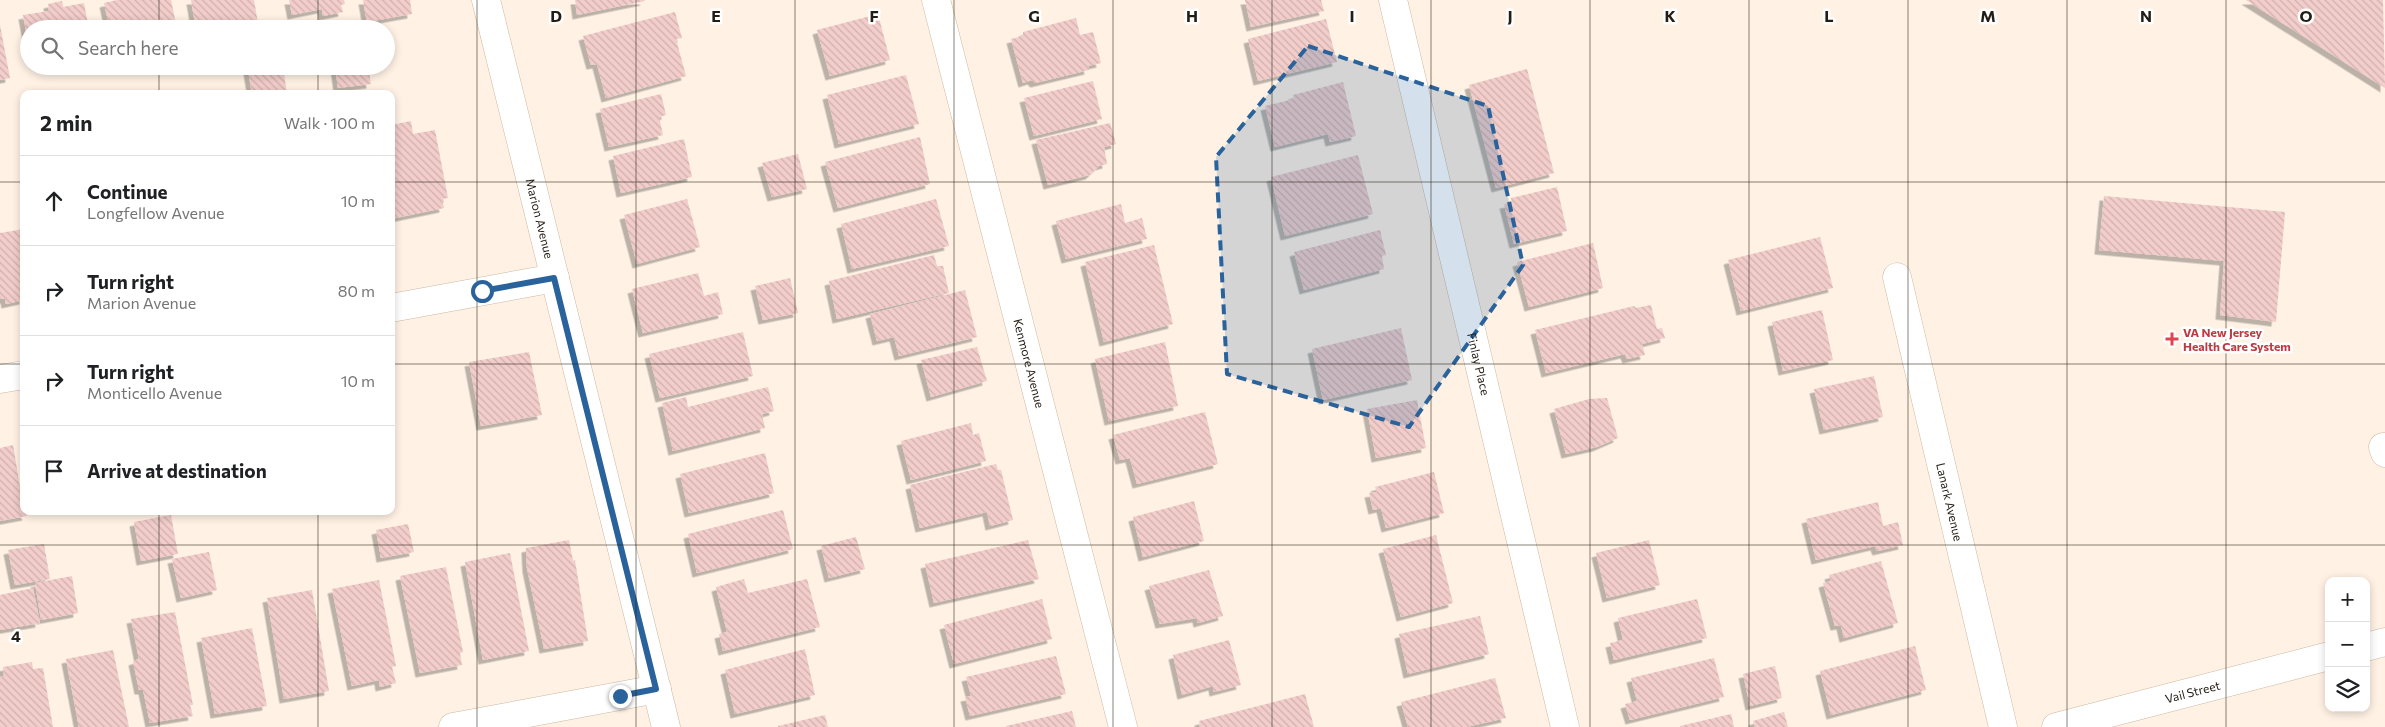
<!DOCTYPE html>
<meta charset="utf-8">
<style>
:root{--surface:#fff;--page:#f6f6f6;--text:#202124;--muted:#757577;--line:#e0e0e0}
body{margin:0;font-family:Commissioner,sans-serif;background:var(--page);color:var(--text)}
.controls{position:absolute;right:15px;bottom:15px;display:grid;overflow:hidden;border-radius:10px;box-shadow:0 2px 8px #0003}
.controls button{width:45px;height:45px;display:grid;place-items:center;padding:0;border:0;border-bottom:1px solid var(--line);background:var(--surface);color:var(--text);font:25px sans-serif}
.stop{position:absolute;width:15px;height:15px;margin:-11px;border:4px solid #2a639b;border-radius:50%;background:#fff}
.stop.end{background:#2a639b;border-color:#fff;box-shadow:0 1px 5px #0008}
.list{margin:0;padding:0;list-style:none}
h2{display:flex;justify-content:space-between;align-items:center;height:65px;margin:0;padding:0 20px;font-size:21px}
h2 small{font-size:16px;font-weight:400;color:var(--muted)}
.list li{display:grid;grid-template-columns:32px 1fr auto;gap:15px;align-items:center;box-sizing:border-box;height:90px;padding:0 20px;border-top:1px solid var(--line)}
.list b{display:block;font-size:19px;white-space:nowrap}
.list p{margin:0;font-size:16px;white-space:nowrap;color:var(--muted)}
.list em{font-size:16px;font-style:normal;color:var(--muted)}
.icon{flex:none;width:28px;height:28px;fill:none;stroke:currentColor;stroke-width:2;stroke-linecap:round;stroke-linejoin:round}
.map{position:relative;flex:none;width:2385px;height:727px;overflow:hidden}
.search{position:absolute;background:var(--surface);box-shadow:0 2px 8px #0003;left:20px;top:20px;width:375px;height:55px;display:flex;align-items:center;gap:12px;box-sizing:border-box;padding:0 18px;border-radius:28px;color:var(--muted);font-size:19px}
.panel{position:absolute;background:var(--surface);box-shadow:0 2px 8px #0003;left:20px;top:90px;width:375px;height:425px;border-radius:10px}
.map>svg:first-child{display:block}
.building{fill:url(#building-back-hatch);filter:url(#shadow)}
.lines{fill:none;stroke-linecap:round;stroke-linejoin:round}
.minor-casing{stroke:#cdb8a2;stroke-width:29}
.minor{stroke:#fff;stroke-width:28}
.route{stroke:#2a639b;stroke-width:6}
.marked{fill:#2a639b;fill-opacity:0.2;stroke:#2a639b;stroke-width:4;stroke-dasharray:10 6;stroke-linejoin:round}
.grid{fill:none;stroke:#241d14;stroke-width:1;stroke-opacity:0.55}
.health-dot{fill:#e0444e;stroke:#fff;stroke-width:2}
.labels{text-anchor:middle;dominant-baseline:central;stroke-width:5;stroke-linejoin:round;paint-order:stroke}
.street-label{font-size:12px;fill:#241d14;stroke:#fff}
.health-label{font-size:12px;font-weight:bold;fill:#be3a42;stroke:#fff;text-anchor:start}
.grid-label{font-size:16px;text-anchor:middle;font-weight:bold;fill:#241d14;stroke:#fff;stroke-width:5;stroke-linejoin:round;paint-order:stroke}
</style>
<div class="map">
<svg width="2385" height="727" viewBox="0 0 2385 727">
<defs>
<pattern id="building-back-hatch" width="6" height="6" patternUnits="userSpaceOnUse" patternTransform="scale(1.25)"><rect width="6" height="6" fill="#f2cdca"/><path d="M-1 5l2 2M0 0l6 6M5-1l2 2" fill="none" stroke="#cfb0ad"/></pattern>
<filter id="shadow"><feDropShadow dx="-4.5" dy="4.5" stdDeviation="0" flood-color="#0004"/></filter>
</defs>
<rect width="100%" height="100%" fill="#fff1e4"/>
<path class="building" d="M117,0H171L177,29H110L104,3Z
M191,0H254L259,29H196Z
M289,0H344L345,4L341,5L343,12L323,16L322,9L292,15Z
M363,0H410L412,14L367,22Z
M575,0H644L645,1L577,15Z
M1245,0H1321L1324,11L1251,27Z
M2246,0H2383L2385,88Z
M62,1L63,7L84,3L89,29H29L28,42L23,15L49,11L48,4Z
M675,12L682,38L676,39L686,76L606,98L597,64L591,65L583,36Z
M878,14L890,60L830,76L817,30Z
M1076,18L1080,35L1093,32L1101,63L1088,66L1089,70L1035,83L1032,80L1023,83L1011,39L1023,36V32Z
M1326,19L1337,62L1258,81L1248,39Z
M0,25L10,78L0,80Z
M274,66H283L287,94H252L248,70Z
M335,66H368L371,84L338,88Z
M1527,69L1554,173L1496,188L1469,85Z
M906,75L919,124L839,144L827,95Z
M1093,81L1102,119L1034,136L1024,98Z
M1343,82L1356,136L1330,142L1328,134L1275,147L1265,106L1294,99L1293,95Z
M661,94L666,115L659,117L663,135L609,147L600,109Z
M411,121L413,134L435,130L448,198L442,199L444,208L391,219V125Z
M1110,123L1116,144L1104,147L1107,164L1099,166L1090,175L1048,185L1036,140Z
M920,137L930,184L838,208L825,162Z
M684,139L692,177L621,193L613,156Z
M798,154L807,189L772,197L762,163Z
M1358,155L1373,214L1285,236L1271,177Z
M1557,187L1567,231L1514,244L1504,204L1512,203L1511,198Z
M2104,196L2285,212L2276,322L2220,315L2224,261L2099,250Z
M687,199L700,247L637,264L624,215Z
M936,199L949,246L852,269L841,224Z
M1121,204L1125,223L1142,218L1147,239L1066,259L1056,221Z
M24,229V300L6,304L5,299H1L0,293V233Z
M1380,230L1386,255L1382,256L1384,269L1304,290L1294,252Z
M1820,237L1833,288L1741,311L1728,260Z
M1593,243L1603,288L1529,307L1517,262Z
M1154,245L1173,324L1104,342L1085,262Z
M934,255L937,266H943L949,293L837,319L829,281Z
M698,273L704,296L718,292L723,314L643,333L632,289Z
M790,278L798,313L763,320L755,286Z
M965,290L977,337L899,356L894,337L877,341L870,314Z
M1651,305L1657,329L1662,328L1665,338L1642,344L1645,355L1627,359L1625,354L1546,373L1535,330L1634,306L1636,308Z
M1822,310L1833,360L1783,371L1772,322Z
M1401,328L1412,380L1323,400L1312,349Z
M743,332L753,376L660,398L649,354Z
M1165,342L1178,406L1109,421L1095,359Z
M977,347L987,381L931,397L921,360Z
M529,352L542,415L481,426L469,362Z
M1874,376L1883,417L1824,430L1814,389Z
M768,387L774,411L762,414L765,428L673,451L662,403L686,397L688,407Z
M1607,398L1618,438L1597,447L1566,454L1554,409L1589,399Z
M1417,400L1426,448L1376,458L1367,409Z
M1205,412L1218,464L1137,484L1130,458L1120,460L1113,435Z
M971,423L973,435L979,433L986,461L911,480L901,441Z
M13,445L24,511L27,516L0,521V448Z
M765,453L774,493L689,513L680,474Z
M996,464L998,470H1001L1013,520L990,526L987,512L920,528L910,485Z
M1434,472L1444,513L1386,528L1381,508L1373,510L1369,493L1377,492L1375,487Z
M1194,501L1204,541L1143,557L1133,517Z
M1878,502L1883,526L1898,522L1903,545L1877,551L1875,546L1816,560L1806,519Z
M783,510L793,549L697,573L688,534Z
M171,515L178,554L141,561L134,522Z
M408,524L414,552L381,558L376,530Z
M1436,535L1453,603L1401,617L1383,549Z
M856,537L865,569L829,578L821,546Z
M569,540L573,561L575,560L588,641L544,649L527,568L526,548Z
M1028,540L1039,579L934,603L925,564Z
M1649,540L1660,585L1607,598L1596,553Z
M44,544L50,579L15,585L8,550Z
M209,552L217,590L181,598L172,559Z
M510,553L529,651L483,660L465,562Z
M1881,561L1898,623L1844,638L1841,625L1835,626L1823,583L1831,581L1829,575Z
M446,567L463,652L460,653L462,665L420,673L400,576Z
M1209,570L1223,616L1198,623L1197,618L1160,624L1149,586Z
M72,576L78,613L41,620L35,583Z
M744,579L748,593L807,579L820,627L723,651L719,634L727,632L716,587Z
M379,580L396,666L392,667L396,683L380,687L379,680L352,686L332,589Z
M33,588L40,623L0,630V595Z
M312,590L329,691L284,699L267,598Z
M1042,599L1052,639L954,664L944,625Z
M1697,599L1707,638L1614,660L1610,643L1623,640L1618,618Z
M175,612L193,705H190L193,716L150,723L143,690H139L133,661L139,659L131,619Z
M1480,616L1489,654L1408,674L1399,634Z
M252,628L267,706L215,714L201,638Z
M1229,640L1241,685L1214,692L1213,686L1182,695L1173,655Z
M1915,646L1926,690L1831,715L1820,671Z
M805,649L815,695L735,714L725,670Z
M113,650L129,727H79L66,659Z
M1056,656L1066,694L970,716L965,697L971,696L966,677Z
M1714,658L1724,697L1630,720L1625,704L1637,701L1631,678Z
M32,662L33,669L43,668L53,727H0V677L4,676L3,667Z
M1775,666L1782,698L1750,706L1743,674Z
M1495,678L1506,718L1466,727H1408L1401,702Z
M1305,694L1314,727H1200L1199,721Z
M1072,711L1076,727H1006V726Z
M1784,712L1788,727H1755L1753,721Z
M1731,714L1734,727H1680V726Z
M825,715L828,727H778V726Z"/>
<g class="lines">
<defs>
<g id="minor">
<path id="s1" d="M486,0L666,727"/>
<path id="s2" d="M936,0L1123,727"/>
<path id="s3" d="M1393,0L1565,727"/>
<path id="s4" d="M1897,277L2003,727"/>
<path d="M391,308L555,278"/>
<path d="M0,379L24,375"/>
<path d="M2383,447L2385,453"/>
<path d="M2366,647L2385,642"/>
<path d="M453,727L657,689"/>
<path id="s5" d="M2056,727L2329,656"/>
</g>
</defs>
<use href="#minor" class="minor-casing"/>
<use href="#minor" class="minor"/>
</g>
<g class="lines">
<path class="route" d="M482,291L554,278L656,689L620,696"/>
</g>
<path class="marked" d="M1308,46L1488,106L1523,265L1409,427L1227,374L1216,157Z"/>
<path class="grid" d="M159,0V29M318,0V29M477,0V727M636,0V727M795,0V727M954,0V727M1113,0V727M1272,0V727M1431,0V727M1590,0V727M1749,0V727M1908,0V727M2067,0V727M2226,0V727M159,66V94M318,66V94M0,182H24M391,182H2385M0,364H24M391,364H2385M159,511V727M318,511V727M0,545H2385"/>
<path class="health-dot" d="M2169.5 331.5h5v5h5v5h-5v5h-5v-5h-5v-5h5z"/>
<g class="labels">
<g class="street-label">
<text stroke="none"><textPath href="#s1" startOffset="225">Marion Avenue</textPath></text>
<text stroke="none"><textPath href="#s2" startOffset="375">Kenmore Avenue</textPath></text>
<text stroke="none"><textPath href="#s3" startOffset="374">Finlay Place</textPath></text>
<text stroke="none"><textPath href="#s4" startOffset="231">Lanark Avenue</textPath></text>
<text stroke="none"><textPath href="#s5" startOffset="141">Vail Street</textPath></text>
</g>
<g class="health-label">
<text x="2183" y="332">VA New Jersey<tspan x="2183" dy="14">Health Care System</tspan></text>
</g>
</g>
<g class="grid-label">
<text x="556" y="22">D</text>
<text x="716" y="22">E</text>
<text x="874" y="22">F</text>
<text x="1034" y="22">G</text>
<text x="1192" y="22">H</text>
<text x="1352" y="22">I</text>
<text x="1510" y="22">J</text>
<text x="1670" y="22">K</text>
<text x="1829" y="22">L</text>
<text x="1988" y="22">M</text>
<text x="2146" y="22">N</text>
<text x="2306" y="22">O</text>
<text x="16" y="642">4</text>
</g>
</svg>
<div class="controls">
<button>+</button>
<button>−</button>
<button><svg class="icon" aria-label="layers" viewBox="0 0 24 24"><path d="M12 4l9 5-9 5-9-5zM3 14l9 5 9-5"/></svg></button>
</div>
<div class="stop" style="left:482px;top:291px"></div>
<div class="stop end" style="left:620px;top:696px"></div>
<div class="search"><svg class="icon" aria-label="search" viewBox="0 0 24 24"><circle cx="10" cy="10" r="6"/><path d="M15 15l6 6"/></svg>Search here</div>
<section class="panel">
<h2>2 min<small>Walk · 100 m</small></h2>
<ul class="list">
<li><svg class="icon" aria-label="ahead" viewBox="0 0 24 24"><path d="M12 20V5M6 11l6-6 6 6"/></svg><div><b>Continue</b><p>Longfellow Avenue</p></div><em>10 m</em></li>
<li><svg class="icon" aria-label="right" viewBox="0 0 24 24"><path d="M7 20v-9h11M14 6l5 5-5 5"/></svg><div><b>Turn right</b><p>Marion Avenue</p></div><em>80 m</em></li>
<li><svg class="icon" aria-label="right" viewBox="0 0 24 24"><path d="M7 20v-9h11M14 6l5 5-5 5"/></svg><div><b>Turn right</b><p>Monticello Avenue</p></div><em>10 m</em></li>
<li><svg class="icon" aria-label="arrive" viewBox="0 0 24 24"><path d="M6 21V4h12l-3 4 3 4H6"/></svg><div><b>Arrive at destination</b></div></li>
</ul>
</section>
</div>
